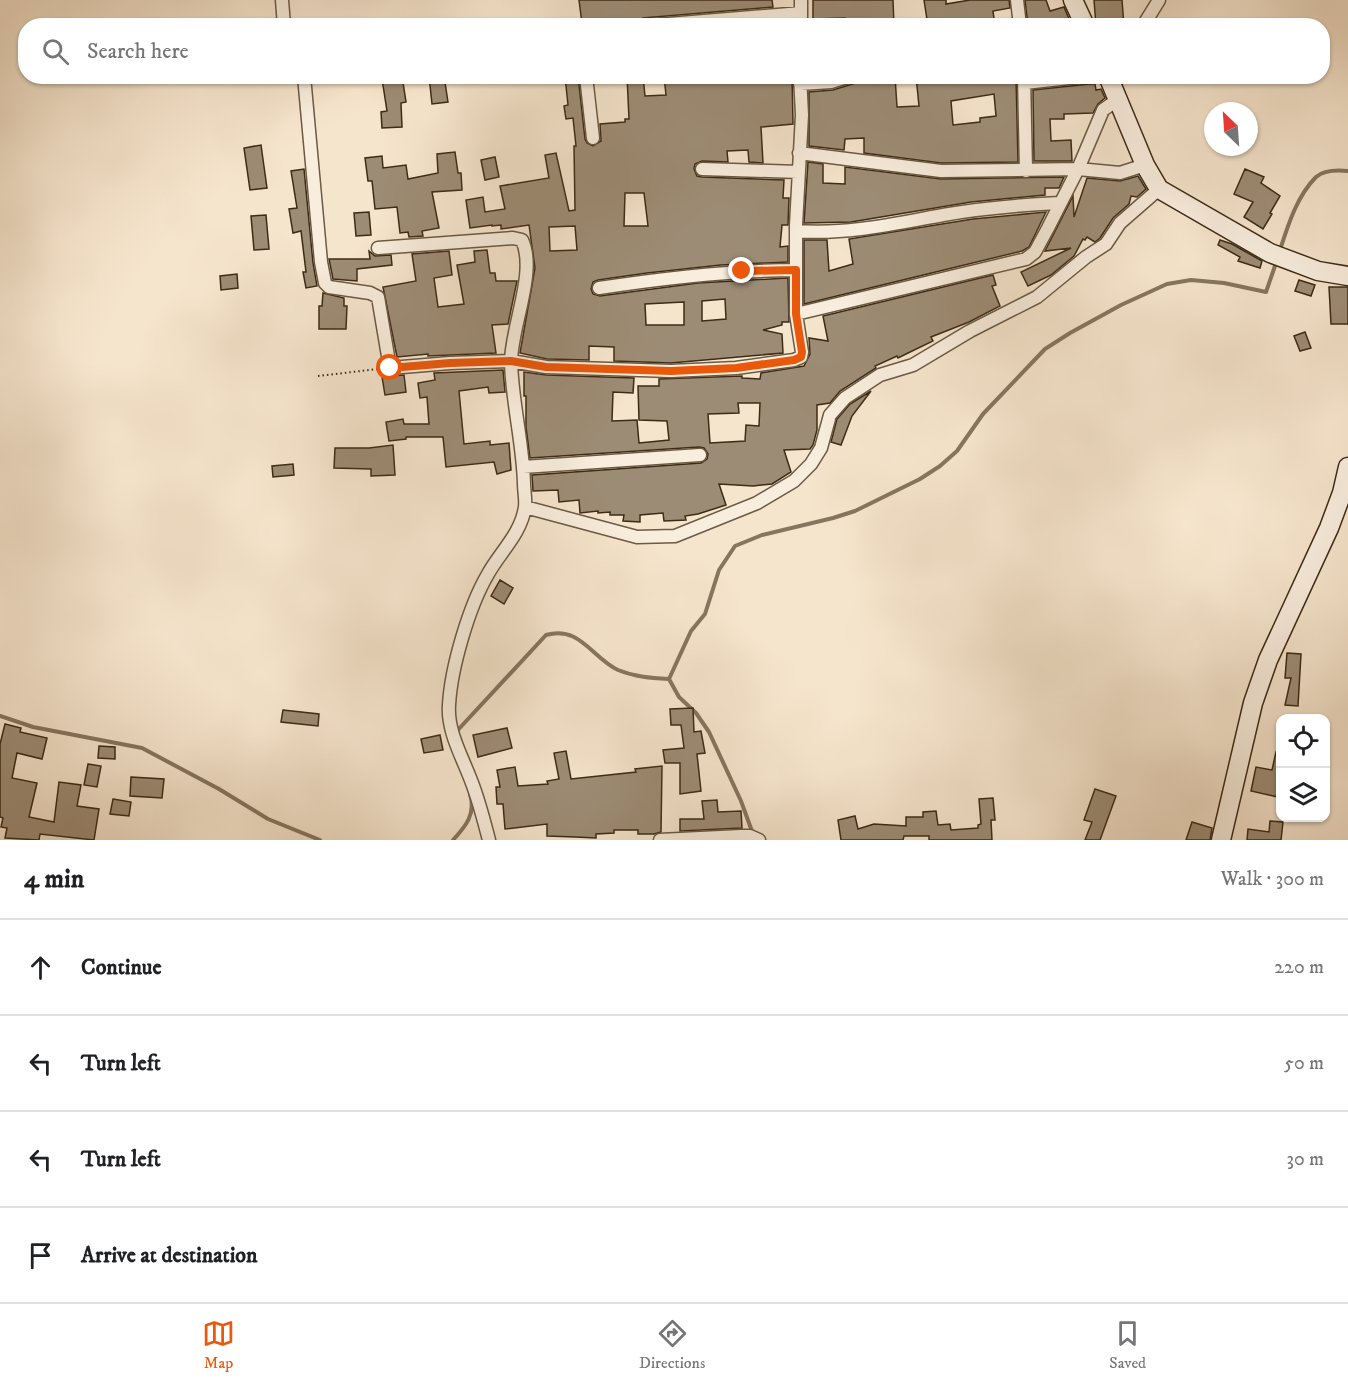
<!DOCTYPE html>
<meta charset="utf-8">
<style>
:root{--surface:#fff;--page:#f6f6f6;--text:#202124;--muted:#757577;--line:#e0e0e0;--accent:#ea580c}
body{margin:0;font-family:"IM FELL DW Pica",serif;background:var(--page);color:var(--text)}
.controls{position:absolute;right:18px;bottom:18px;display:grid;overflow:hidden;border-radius:12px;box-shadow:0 2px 4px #0004}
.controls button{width:54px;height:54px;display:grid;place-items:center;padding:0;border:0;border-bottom:2px solid var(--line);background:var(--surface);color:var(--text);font:30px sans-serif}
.compass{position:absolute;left:1204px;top:102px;width:54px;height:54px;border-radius:50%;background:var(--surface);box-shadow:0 2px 4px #0004;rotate:335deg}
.stop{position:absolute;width:18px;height:18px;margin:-14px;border:4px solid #ea580c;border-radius:50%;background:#fff}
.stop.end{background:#ea580c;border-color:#fff;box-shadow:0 2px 6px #0008}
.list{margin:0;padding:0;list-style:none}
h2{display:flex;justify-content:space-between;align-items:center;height:78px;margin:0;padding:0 24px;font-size:26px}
h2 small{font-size:20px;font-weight:400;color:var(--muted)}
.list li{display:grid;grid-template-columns:39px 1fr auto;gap:18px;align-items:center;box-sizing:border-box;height:96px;padding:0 24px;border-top:2px solid var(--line)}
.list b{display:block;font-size:22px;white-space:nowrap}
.list em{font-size:20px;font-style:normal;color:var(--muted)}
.icon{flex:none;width:33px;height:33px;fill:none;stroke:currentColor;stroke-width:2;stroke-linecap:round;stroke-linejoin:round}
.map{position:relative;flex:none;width:1348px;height:840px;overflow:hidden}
.search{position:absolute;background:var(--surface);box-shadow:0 2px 4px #0004;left:18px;right:18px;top:18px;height:66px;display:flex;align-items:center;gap:15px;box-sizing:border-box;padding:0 21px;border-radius:24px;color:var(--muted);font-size:22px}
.sheet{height:462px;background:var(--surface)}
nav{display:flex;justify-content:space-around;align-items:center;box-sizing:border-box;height:84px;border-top:2px solid var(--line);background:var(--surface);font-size:16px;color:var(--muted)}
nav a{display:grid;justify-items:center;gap:3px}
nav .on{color:var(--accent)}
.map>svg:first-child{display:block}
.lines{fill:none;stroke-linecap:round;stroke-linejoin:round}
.stream{stroke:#86755f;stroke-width:4}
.building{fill:#9d8c75;stroke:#3d2b16;stroke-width:1.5;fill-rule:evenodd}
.street-casing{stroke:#6b5a44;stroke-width:15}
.secondary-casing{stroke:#3d2b16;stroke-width:21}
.path{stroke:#3d2b16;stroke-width:2;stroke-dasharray:1.5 3;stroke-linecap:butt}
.street{stroke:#f9eede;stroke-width:12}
.secondary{stroke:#f9eede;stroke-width:18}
.route{stroke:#ea580c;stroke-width:8}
</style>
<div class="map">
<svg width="1348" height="840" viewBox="0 0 1348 840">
<rect width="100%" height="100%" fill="#f6e5cd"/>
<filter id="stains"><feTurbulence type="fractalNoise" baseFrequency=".00333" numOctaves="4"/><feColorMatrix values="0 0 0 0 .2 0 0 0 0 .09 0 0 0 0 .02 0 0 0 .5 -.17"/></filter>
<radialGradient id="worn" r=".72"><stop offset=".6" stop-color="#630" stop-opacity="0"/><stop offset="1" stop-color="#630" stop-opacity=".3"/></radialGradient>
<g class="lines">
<path class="stream" d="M1280,250C1288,225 1297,196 1316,177C1324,170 1338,170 1348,171
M0,716L33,727L142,748L219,789L268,819L320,840
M456,732L546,635C580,625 592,658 618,670C635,677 651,678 669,679
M753,834L741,801L709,732L696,713L679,697L669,679L691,631L705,614L719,570L735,546L762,535L833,518L855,511L920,479L940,466L957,451L983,414L1045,349L1070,333L1121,305L1167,284L1191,280L1224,283L1266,292L1277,260
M453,840C466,826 476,814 470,794"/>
</g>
<path class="building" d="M579,0H772L773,7L643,18L639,20L636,24L600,25V21L582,24Z
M813,0H893L894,26H880V19L857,22L858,26H846L845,18L813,19Z
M924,0H946V4L970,0H1009L1010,8L993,11L995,26H928Z
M1025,0H1046L1050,11L1064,7L1072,26H1028Z
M1094,0H1122L1124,26H1096Z
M402,76L406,102L401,103L402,127L382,128L381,112L387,111L382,79Z
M429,76H444L448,102L432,104Z
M565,76H578L585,139L587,143L593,146L601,141L600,124L625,122V119H629L627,76H643L645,96L666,95L664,76H792L793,124L761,127L763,163L749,162L748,150L727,151L728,162L702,161L695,164L694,169L697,176L702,177L784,180L783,198H789L788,225H782L780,247L788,246V262L721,265L647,273L598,280L593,282L591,289L593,294L600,296L698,283L788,278L789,322H782V325L763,330L782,334L783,353L671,363L614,361V347L589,346V360L547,359L520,353L535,268L529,225L501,229V225L492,226V225L470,228L466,200L483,197L485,212L505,209L500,186L549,178L545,155L556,153L569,211L575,210L574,146H576L573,118L566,119L564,106L568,105ZM625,193H644L648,226H624ZM575,226L577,250L550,251L549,227ZM725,299L726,319L702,321V301ZM684,302V325H646L645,304Z
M875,76H895L897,107L919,106L916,76H1016L1018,162L941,163L864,153V138L845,139L844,150L809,146V92L833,90L859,82V80L875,78ZM994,94L996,116L980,118V122L953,125L951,101Z
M1089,84H1095L1096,90L1101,89L1105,98L1098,104L1093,113L1064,114V119H1050L1051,141L1071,140L1072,161H1034L1033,90Z
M261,145L267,188L250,190L244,148Z
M455,152L458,173H461L462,190L432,192L439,228L422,231L423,236L409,237L408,232L400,233L397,207L375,209L372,181H368L365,158L382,156L383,168L406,165L408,179L438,173L437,154Z
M495,157L499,177L485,180L481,160Z
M808,162L823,164V183L845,184V167L941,179L1064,177L1059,188H1045V195L971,202L851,222L804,223Z
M304,169L313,263L317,286L306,288L303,272H306L301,231L293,233L289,209L297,208L291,171Z
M1245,169L1264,177L1261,183L1280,196L1270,213L1272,214L1263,229L1244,217L1253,202L1234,194Z
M1138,176L1146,189L1137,197L1131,196L1129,204L1113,218L1100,238L1095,242L1087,237L1085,240L1083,239L1074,256L1051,275L1028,286L1021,272L1071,248L1045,251L1073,196L1074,217L1087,178L1120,181Z
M369,212L371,235L356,236L354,213Z
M1046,212L1029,247L1022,251L804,304V240H827L829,271L853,264L849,239L973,219Z
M266,215L269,249L254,250L251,216Z
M1220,240L1232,244L1262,261L1260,268L1238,261L1240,257L1218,245Z
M487,250L490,273H495L496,281H517L508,324L492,325L496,353L428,356V354L397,357L383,287L416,281L412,254L449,251L452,275L434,278L438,307L464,304L457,265L475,262L474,251Z
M369,251L375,256L391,255L392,265L357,269V281L333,279L329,259H370Z
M237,274L238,288L221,290L220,276Z
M993,275L996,285L992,286L1000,306L969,322L931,337L933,341L908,353L898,358L897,356L875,366L876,368L840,391L830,403L817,405V430L813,445L810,449L784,450L791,472L772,484L753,486L719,484L726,505L698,514L685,516L686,520L664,521L663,513L640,515V522L623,521L624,515H610V512L598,513V511L580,513L579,500L559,502L558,490L533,491L532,475L701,463L707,459L708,454L704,448L699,447L530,458L526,427V396H524V372L546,375L634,378L633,393L613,392L612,421L637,420L639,443L669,440L667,421L639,420L638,386H659V379L742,376V378L760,379L761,373L804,366L810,354L809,338L828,341L823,316ZM738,403H760L759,426L746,425L745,441L710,443L708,414L739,413Z
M1299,280L1315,285L1311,296L1295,291Z
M1329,287H1348V324H1331Z
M323,293L344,298V306H347L346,329H319V306H322Z
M1305,332L1311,348L1300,351L1294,336Z
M503,370L505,392L489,393L488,387L459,391L464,444L490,441V445L509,443L511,470L497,474L494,462L446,467L443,437H406V439L389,441L386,422L403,419L404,424H429L427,397L420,398L418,383L435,380L434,373Z
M381,371L390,376L404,375L406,392L385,395Z
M871,391L852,416L841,445L831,442L837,419L850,404Z
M393,445L395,475L371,476V469L334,468L335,448H369Z
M293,464L294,475L273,477L272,466Z
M500,580L513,588L504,604L491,596Z
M1287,653L1301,654L1298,706L1285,705L1291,678H1285Z
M693,708L694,732L701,731L705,753L697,754L701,791L680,794V763H665L663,750L684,748L681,725H671L670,709Z
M283,710L319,714L318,726L281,722Z
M5,724L21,728L20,732L47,738L42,759L17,753L12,778L37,783L29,817L54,822L59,782L81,785L77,806L99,809L94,840L40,834L39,840L5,838L7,828L1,827L3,818L0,817V744Z
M507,728L512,748L478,757L473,735Z
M440,735L443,750L424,753L421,739Z
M99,746L115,747V759L98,758Z
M566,751L571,779L636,772L635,769L662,766L661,832L654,834H638V830H614V833L596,834V838L575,837L547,836V824L505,829L503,804H497L496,787H500L497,770L515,767L518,786L548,784L547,781L559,779L554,753Z
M1276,752H1281V785L1278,797L1251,791L1256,767L1272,770Z
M88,764L101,766L97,787L84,785Z
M131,777L164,779L162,798L130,796Z
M1095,789L1116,796L1100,840H1085L1092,822L1084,820Z
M993,798L995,820H991L992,840H929V836H904L903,840H841L838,820L855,816L858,829L874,824L906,826V817H923V812L936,811L938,825L950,824L951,830L978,828V825L981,824L979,799Z
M113,799L131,802L129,816L110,814Z
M717,800L718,812L741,811L742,828L680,831V819H704L702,801Z
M1270,821L1283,822L1281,840H1247L1248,829L1269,832Z
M1192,822L1212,828L1210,840H1186Z"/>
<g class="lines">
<defs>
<path id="street" d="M282,0L284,26
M1017,0L1020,26
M644,26L801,13
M801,26V0
M1143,26L1159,0
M304,76L321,262L325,283L329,287L370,293L378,297L390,368L450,363L511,361L546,367L671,371L736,368L794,360L801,357L802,352L796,314V225L802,115L800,76
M586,76L593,138
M1024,76L1026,171
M1025,83L1087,76
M800,84L831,82L850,76
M799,153L941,171L1078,169L1120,173L1145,165
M702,169L799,172
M796,231C846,235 894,224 943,215C981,208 1020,205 1059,203
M378,248L513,238L522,240C537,272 511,327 511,362C512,402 523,443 524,484C524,491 526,500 525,507C521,534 500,552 488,574C469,606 451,668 449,705C447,732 463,758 472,783C479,801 484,821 489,840
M599,288C665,278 730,270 796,270
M796,314L1026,259L1035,252L1048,228L1078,169L1103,110L1117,100
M523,467L700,455
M525,507L637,537L675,536L757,503L794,481L811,464L821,448L830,415L845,398L880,375L913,365L970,331L1037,297L1086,257L1106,244L1120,223L1159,189
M660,840L741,836H750L759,840"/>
<path id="secondary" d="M1073,0L1085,26
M1108,76L1145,165L1159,189L1270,253L1318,271L1348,276
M1221,840L1253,703L1268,660L1329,528L1342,493L1348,467"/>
</defs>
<use href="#street" class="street-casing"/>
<use href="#secondary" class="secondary-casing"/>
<path class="path" d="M318,376L378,369"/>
<use href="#street" class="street"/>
<use href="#secondary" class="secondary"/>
</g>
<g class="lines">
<path class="route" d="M390,368L450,363L511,361L546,367L671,371L736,368L794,360L801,357L802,352L796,314V270L742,271"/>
</g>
<rect width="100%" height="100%" filter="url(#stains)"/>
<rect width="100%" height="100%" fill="url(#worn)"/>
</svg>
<div class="controls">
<button><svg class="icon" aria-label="locate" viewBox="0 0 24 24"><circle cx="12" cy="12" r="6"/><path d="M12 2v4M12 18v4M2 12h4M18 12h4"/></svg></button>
<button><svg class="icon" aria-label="layers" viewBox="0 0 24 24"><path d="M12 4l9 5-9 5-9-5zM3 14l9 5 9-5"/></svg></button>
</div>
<svg class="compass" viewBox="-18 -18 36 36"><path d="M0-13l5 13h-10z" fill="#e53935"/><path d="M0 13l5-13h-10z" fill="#757577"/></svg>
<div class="stop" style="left:390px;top:368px"></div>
<div class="stop end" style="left:742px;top:271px"></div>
<div class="search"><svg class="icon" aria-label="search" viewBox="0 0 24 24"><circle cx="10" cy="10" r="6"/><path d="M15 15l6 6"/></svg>Search here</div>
</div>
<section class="sheet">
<h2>4 min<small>Walk · 300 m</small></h2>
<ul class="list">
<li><svg class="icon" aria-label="ahead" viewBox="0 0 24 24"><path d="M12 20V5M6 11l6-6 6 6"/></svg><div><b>Continue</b></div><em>220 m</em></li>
<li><svg class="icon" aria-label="left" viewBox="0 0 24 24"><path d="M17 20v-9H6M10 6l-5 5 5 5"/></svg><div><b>Turn left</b></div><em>50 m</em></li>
<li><svg class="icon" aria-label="left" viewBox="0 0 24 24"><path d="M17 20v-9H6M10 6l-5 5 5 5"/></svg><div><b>Turn left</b></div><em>30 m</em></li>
<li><svg class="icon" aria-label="arrive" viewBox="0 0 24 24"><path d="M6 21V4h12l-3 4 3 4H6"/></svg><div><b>Arrive at destination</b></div></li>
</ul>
</section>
<nav>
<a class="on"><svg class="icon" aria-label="map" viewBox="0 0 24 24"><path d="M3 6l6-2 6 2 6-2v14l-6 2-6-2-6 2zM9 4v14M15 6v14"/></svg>Map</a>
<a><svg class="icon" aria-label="directions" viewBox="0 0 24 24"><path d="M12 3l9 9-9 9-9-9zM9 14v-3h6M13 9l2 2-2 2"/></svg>Directions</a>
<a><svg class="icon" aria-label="saved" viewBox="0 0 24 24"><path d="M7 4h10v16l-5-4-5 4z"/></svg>Saved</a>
</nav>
